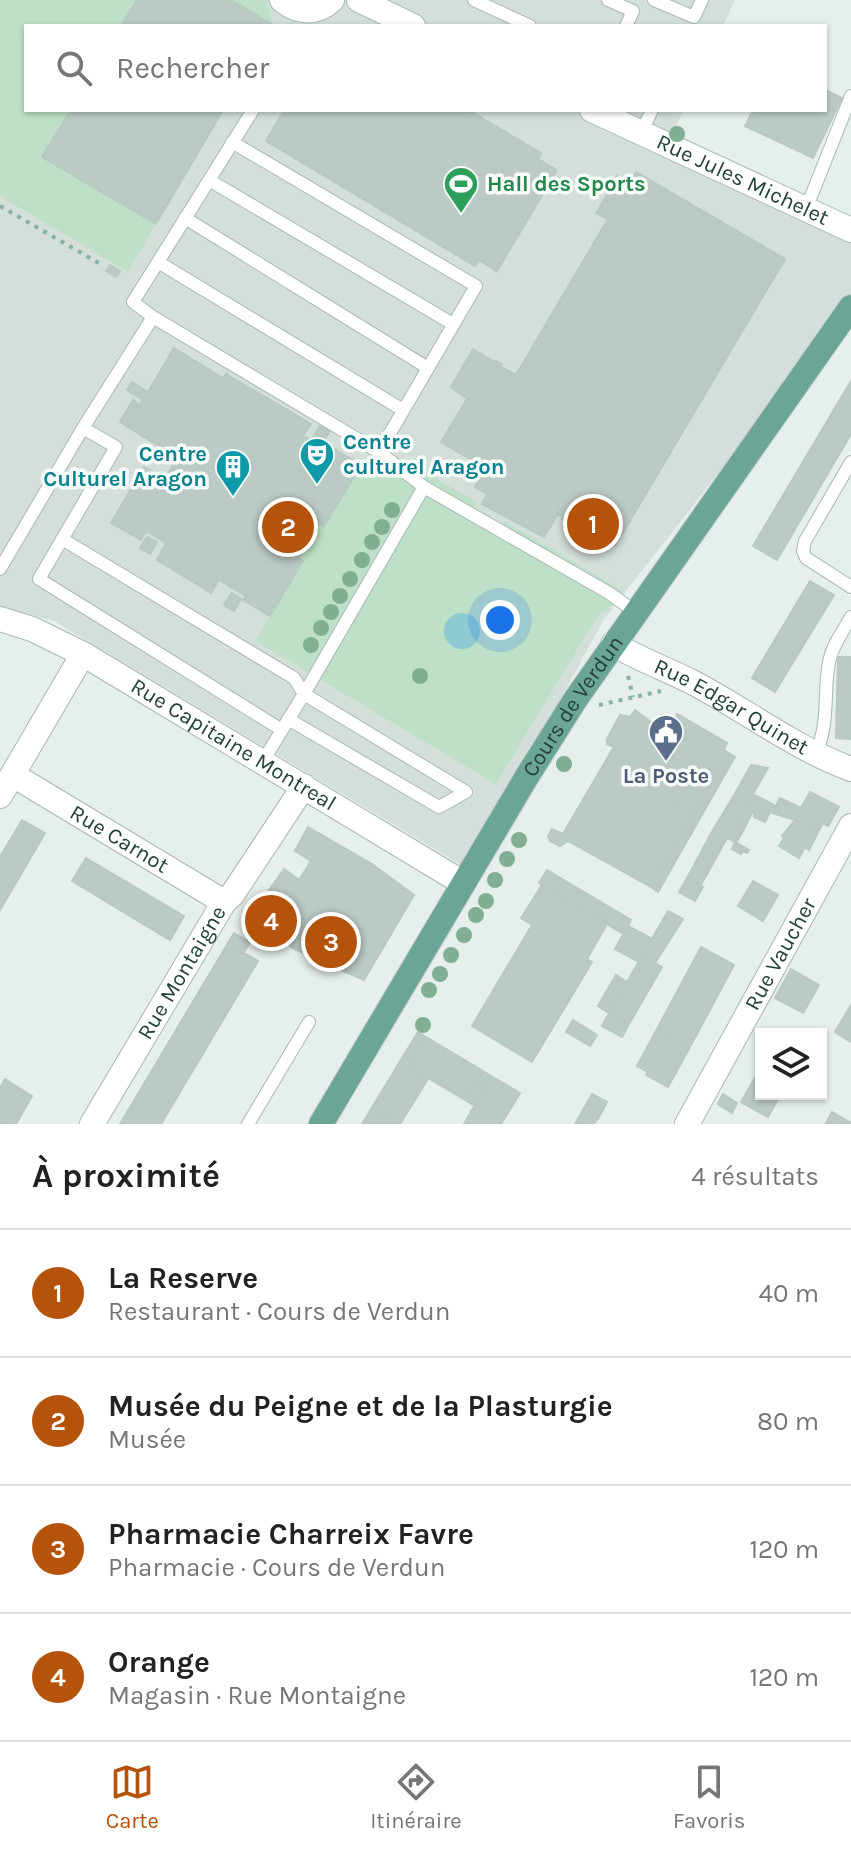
<!DOCTYPE html>
<html lang="fr">
<meta charset="utf-8">
<style>
:root{--surface:#fff;--page:#f2f2f2;--text:#222;--muted:#767676;--line:#e0e0e0;--accent:#b45309}
body{margin:0;font-family:Karla,sans-serif;background:var(--page);color:var(--text)}
.controls{position:absolute;right:24px;bottom:24px;display:grid;overflow:hidden;border-radius:0px;box-shadow:0 2px 6px #0004}
.controls button{width:72px;height:72px;display:grid;place-items:center;padding:0;border:0;border-bottom:2px solid var(--line);background:var(--surface);color:var(--text);font:40px sans-serif}
.you{position:absolute;left:500px;top:620px;width:28px;height:28px;margin:-20px;border:6px solid #fff;border-radius:50%;background:#1a73e8;box-shadow:0 0 0 12px #1a73e833}
.badge{display:grid;place-items:center;width:52px;height:52px;border-radius:50%;background:var(--accent);color:#fff;font-size:26px;font-weight:700}
.pin{position:absolute;translate:-50% -50%;border:4px solid #fff;box-shadow:0 2px 8px #0006}
.list{margin:0;padding:0;list-style:none}
h2{display:flex;justify-content:space-between;align-items:center;height:104px;margin:0;padding:0 32px;font-size:34px}
h2 small{font-size:26px;font-weight:400;color:var(--muted)}
.list li{display:grid;grid-template-columns:52px 1fr auto;gap:24px;align-items:center;box-sizing:border-box;height:128px;padding:0 32px;border-top:2px solid var(--line)}
.list b{display:block;font-size:30px;white-space:nowrap}
.list p{margin:0;font-size:26px;white-space:nowrap;color:var(--muted)}
.list em{font-size:26px;font-style:normal;color:var(--muted)}
.icon{flex:none;width:44px;height:44px;fill:none;stroke:currentColor;stroke-width:2;stroke-linecap:round;stroke-linejoin:round}
.map{position:relative;flex:none;width:851px;height:1124px;overflow:hidden}
.search{position:absolute;background:var(--surface);box-shadow:0 2px 6px #0004;left:24px;right:24px;top:24px;height:88px;display:flex;align-items:center;gap:20px;box-sizing:border-box;padding:0 28px;border-radius:0px;color:var(--muted);font-size:30px}
.sheet{height:616px;background:var(--surface)}
nav{display:flex;justify-content:space-around;align-items:center;box-sizing:border-box;height:112px;border-top:2px solid var(--line);background:var(--surface);font-size:22px;color:var(--muted)}
nav a{display:grid;justify-items:center;gap:4px}
nav .on{color:var(--accent)}
.map>svg:first-child{display:block}
.built{fill:#d4dfda}
.green{fill:#bfe0c8}
.water{fill:#8ec9d4}
.building{fill:#bbcac4;stroke:#b8c9c2;stroke-width:2}
.lines{fill:none;stroke-linecap:round;stroke-linejoin:round}
.service-casing{stroke:#a8b8b2;stroke-width:14}
.minor-casing{stroke:#a8b8b2;stroke-width:26}
.secondary-casing{stroke:#a4bbb3;stroke-width:26}
.primary-casing{stroke:#c2cac8;stroke-width:26}
.path{stroke:#86b3a5;stroke-width:4;stroke-dasharray:4 6;stroke-linecap:butt}
.service{stroke:#fff;stroke-width:12}
.minor{stroke:#fff;stroke-width:24}
.secondary{stroke:#fff;stroke-width:24}
.primary{stroke:#6aa596;stroke-width:24}
.tree{fill:#80af93}
.labels{text-anchor:middle;dominant-baseline:central;stroke-width:7;stroke-linejoin:round;paint-order:stroke}
.street-label{font-size:22px;fill:#24423a;stroke:#f7fbf9}
.leisure-label{font-size:22px;font-weight:bold;fill:#27864d;stroke:#f7fbf9;text-anchor:start}
.culture-label{font-size:22px;font-weight:bold;fill:#0d838f;stroke:#f7fbf9;text-anchor:start}
.service-label{font-size:22px;font-weight:bold;fill:#4e5e75;stroke:#f7fbf9}
</style>
<div class="map">
<svg width="851" height="1124" viewBox="0 0 851 1124">
<rect width="100%" height="100%" fill="#e6efeb"/>
<path class="built" d="M0,0H735L723,26H26V110H684L668,143L851,229V304L604,619L468,869L54,621L0,607Z"/>
<path class="green" d="M0,0H137L121,26H26V110H71L43,157L156,224L128,272L0,196Z
M231,0H266L273,25Z
M379,446L477,502L474,508L501,525L504,521L623,591L608,609L599,614L496,784L255,641L302,562L298,558L319,522L366,458L371,461Z"/>
<path class="water" d="M444 631a18 18 0 1 1 36 0a18 18 0 1 1-36 0Z"/>
<path class="building" d="M137,0H231L273,25L121,26Z
M825,90L842,98L813,158L745,126L753,110H825Z
M71,110H223L156,224L42,157Z
M284,110H468L541,153L538,159L557,170L497,271L479,260L475,266L266,141Z
M636,172L785,259L615,546L594,534L592,537L562,519L563,517L558,514L544,537L482,504L487,494L475,487L485,468L441,442L467,399L451,387L473,349L495,362L496,361L502,364L501,367L516,375L611,214L600,207L617,176L629,184Z
M600,207L611,214L608,219L596,213Z
M110,265L120,271L116,277L106,271Z
M174,348L223,378L226,374L311,424L303,436L311,440L320,426L330,431L323,442L361,465L324,526L308,515L304,521L308,523L303,533L298,531L297,534L300,537L294,548L290,546L286,552L303,561L270,616L243,600L246,596L219,580L211,593L157,560L166,543L146,531L141,540L111,523L144,467L170,482L183,461L120,422L133,400L140,405L143,400L127,390L132,382L148,392Z
M851,381V434L777,560L753,546Z
M178,457L183,461L170,482L165,479Z
M308,515L319,522L298,558L286,552L290,546L294,548L300,537L297,534L298,531L303,533L308,523L304,521Z
M147,537L157,542L150,554L140,548Z
M810,581L834,595L775,692L752,678Z
M232,593L241,599L234,611L224,605Z
M838,657H851V739L836,738Z
M635,710L655,725L661,715L674,720L677,714L727,743L724,750L735,757L732,762L725,760L694,814L605,762L614,747L607,744V739L620,715L630,717Z
M725,760L732,762L658,892L651,887Z
M605,762L694,814L651,887L568,841L560,846L550,841L548,836L552,829L563,834Z
M751,765L768,768L753,794L774,805L770,812L747,805L733,797Z
M810,792L839,807L828,826L823,823L818,832L795,820L772,813L780,798L801,808Z
M733,797L747,805L735,826L743,831L736,843L713,830Z
M747,805L755,807L743,831L735,826Z
M755,807L770,812L765,822L754,817Z
M22,820L45,833L0,910V857Z
M795,820L818,832L809,850L805,847L799,858L779,846L784,838L782,836Z
M308,827L372,864L414,895L364,980L294,949L251,916L284,869L299,880L311,861L295,851Z
M713,830L727,838L701,885L687,878Z
M735,842L749,850L747,853L743,851L741,854L732,849Z
M86,858L184,916L170,940L72,881Z
M547,870L611,908L603,922L539,883Z
M687,878L703,887L695,901L679,892Z
M753,881L778,895L763,921L738,906Z
M542,885L607,924L587,959L592,962L532,1062L472,1026L532,925L521,918Z
M611,908L631,920L624,934L603,922Z
M668,911L683,919L655,963L662,967L629,1024L609,1013Z
M628,926L652,939L639,962L615,949Z
M234,933L250,942L244,952L228,943Z
M228,943L258,961L161,1124H120Z
M701,947L734,965L690,1047L657,1029Z
M791,969L819,985L803,1013L775,998Z
M616,975L627,982L609,1013L598,1006Z
M851,1005V1042L835,1032Z
M609,1013L629,1024L622,1037L602,1026Z
M573,1020L597,1035L590,1046L566,1032Z
M657,1029L690,1047L668,1087L646,1075L648,1072L637,1066Z
M418,1032L426,1037L408,1066L420,1073L417,1077L426,1082L400,1124L380,1114L374,1124H362Z
M426,1037L483,1071L465,1100L428,1078L426,1082L417,1077L420,1073L408,1066Z
M483,1071L491,1076L475,1106L465,1100Z
M757,1074L761,1076V1094H781L768,1117L741,1102Z
M491,1076L520,1093L501,1124H464Z
M5,1079L32,1096L16,1124H0V1088Z
M592,1094L607,1102L599,1117L594,1124H575Z
M723,1094L737,1103L732,1113L718,1104Z
M832,1112L851,1123V1124H828L826,1123Z
M380,1114L397,1124H374Z"/>
<g class="lines">
<defs>
<path id="service" d="M474,0L530,26
M608,0L633,11L626,26
M654,0L694,17L702,0
M641,133L652,110
M209,180L453,324
M806,209L851,96
M185,218L428,368
M158,262L403,410
M153,317L379,452L476,286L232,142
M83,428L116,447L39,579L282,730
M379,452L424,487
M851,462L805,541L803,551L806,558L851,587
M62,539L294,678L304,694L263,761
M0,569L83,428L153,317L133,302L253,110
M288,719L439,807L466,792L304,694L424,487L609,593L637,613
M815,754C830,725 823,693 829,662C832,646 843,631 851,617
M248,1124L309,1022"/>
<g id="minor">
<path id="s1" d="M0,619L32,629L83,654L463,883"/>
<path id="s2" d="M613,644C639,659 666,669 692,682C746,710 794,748 851,769"/>
<path id="s3" d="M13,775L224,902"/>
<path d="M0,796L83,654"/>
<path id="s4" d="M92,1124L224,902L232,895L304,786"/>
<path id="s5" d="M687,1124L851,826"/>
</g>
<g id="secondary">
<path d="M282,0C297,13 316,15 332,0"/>
<path d="M359,0L413,26"/>
<path id="s6" d="M592,110L851,230"/>
</g>
<g id="primary">
<path id="s7" d="M321,1124L526,778L575,700L851,307"/>
</g>
</defs>
<use href="#service" class="service-casing"/>
<use href="#minor" class="minor-casing"/>
<use href="#secondary" class="secondary-casing"/>
<use href="#primary" class="primary-casing"/>
<path class="path" d="M0,206L104,266
M628,676L633,697
M599,705L661,691"/>
<use href="#service" class="service"/>
<use href="#minor" class="minor"/>
<use href="#secondary" class="secondary"/>
<use href="#primary" class="primary"/>
</g>
<g class="tree">
<circle cx="677" cy="134" r="8"/>
<circle cx="392" cy="510" r="8"/>
<circle cx="382" cy="527" r="8"/>
<circle cx="372" cy="542" r="8"/>
<circle cx="362" cy="560" r="8"/>
<circle cx="350" cy="579" r="8"/>
<circle cx="340" cy="596" r="8"/>
<circle cx="331" cy="612" r="8"/>
<circle cx="321" cy="628" r="8"/>
<circle cx="311" cy="645" r="8"/>
<circle cx="420" cy="676" r="8"/>
<circle cx="564" cy="764" r="8"/>
<circle cx="519" cy="840" r="8"/>
<circle cx="507" cy="859" r="8"/>
<circle cx="495" cy="880" r="8"/>
<circle cx="486" cy="901" r="8"/>
<circle cx="476" cy="915" r="8"/>
<circle cx="464" cy="935" r="8"/>
<circle cx="451" cy="955" r="8"/>
<circle cx="440" cy="974" r="8"/>
<circle cx="429" cy="990" r="8"/>
<circle cx="423" cy="1025" r="8"/>
</g>
<defs>
<symbol id="stadium-pin" viewBox="-11 -11 22 30"><path d="M0 17L-7.5 6A9.5 9.5 0 1 1 7.5 6Z" fill="#2e9e5b" stroke="#f7fbf9"/><path d="M0-5a6.5 5 0 1 0 0 10a6.5 5 0 1 0 0-10ZM-3.5-1.8h7v3.6h-7Z" fill="#fff"/></symbol>
<symbol id="theatre-pin" viewBox="-11 -11 22 30"><path d="M0 17L-7.5 6A9.5 9.5 0 1 1 7.5 6Z" fill="#0f9aa8" stroke="#f7fbf9"/><path d="M-5-5.5Q0-4 5-5.5V0Q5 5 0 6Q-5 5-5 0ZM-3.3-2.5H-1v1.5H-3.3ZM1-2.5H3.3v1.5H1ZM-2.8 1Q0 5.5 2.8 1Z" fill="#fff"/></symbol>
<symbol id="building-pin" viewBox="-11 -11 22 30"><path d="M0 17L-7.5 6A9.5 9.5 0 1 1 7.5 6Z" fill="#0f9aa8" stroke="#f7fbf9"/><path d="M-4-6H4V6H1V3H-1V6H-4ZM-2.5-4.3h1.7v1.8h-1.7ZM.8-4.3h1.7v1.8H.8ZM-2.5-1h1.7V.8h-1.7ZM.8-1h1.7V.8H.8Z" fill="#fff"/></symbol>
<symbol id="civic-pin" viewBox="-11 -11 22 30"><path d="M0 17L-7.5 6A9.5 9.5 0 1 1 7.5 6Z" fill="#5c6f8a" stroke="#f7fbf9"/><path d="M-.6-6.5H3V-4.5H.6V-3L4-1V1h2V6H-6V1h2V-1L-.6-3ZM-1.2 2.5V6h2.4V2.5Z" fill="#fff"/></symbol>
</defs>
<g fill-rule="evenodd">
<use href="#stadium-pin" x="441" y="164" width="40" height="54"/>
<use href="#theatre-pin" x="297" y="435" width="40" height="54"/>
<use href="#building-pin" x="213" y="447" width="40" height="54"/>
<use href="#civic-pin" x="646" y="712" width="40" height="54"/>
</g>
<g class="labels">
<g class="street-label">
<text stroke="none"><textPath href="#s6" startOffset="166">Rue Jules Michelet</textPath></text>
<text stroke="none"><textPath href="#s7" startOffset="488">Cours de Verdun</textPath></text>
<text stroke="none"><textPath href="#s2" startOffset="134">Rue Edgar Quinet</textPath></text>
<text stroke="none"><textPath href="#s1" startOffset="266">Rue Capitaine Montreal</textPath></text>
<text stroke="none"><textPath href="#s3" startOffset="124">Rue Carnot</textPath></text>
<text stroke="none"><textPath href="#s5" startOffset="194">Rue Vaucher</textPath></text>
<text stroke="none"><textPath href="#s4" startOffset="176">Rue Montaigne</textPath></text>
</g>
<g class="leisure-label">
<text x="487" y="184">Hall des Sports</text>
</g>
<g class="culture-label">
<text x="343" y="442">Centre<tspan x="343" dy="25">culturel Aragon</tspan></text>
<text x="207" y="454" text-anchor="end">Centre<tspan x="207" dy="25">Culturel Aragon</tspan></text>
</g>
<g class="service-label">
<text x="666" y="776">La Poste</text>
</g>
</g>
</svg>
<div class="controls">
<button><svg class="icon" aria-label="layers" viewBox="0 0 24 24"><path d="M12 4l9 5-9 5-9-5zM3 14l9 5 9-5"/></svg></button>
</div>
<div class="you"></div>
<div class="pin badge" style="left:593px;top:524px">1</div>
<div class="pin badge" style="left:288px;top:527px">2</div>
<div class="pin badge" style="left:331px;top:942px">3</div>
<div class="pin badge" style="left:271px;top:921px">4</div>
<div class="search"><svg class="icon" aria-label="search" viewBox="0 0 24 24"><circle cx="10" cy="10" r="6"/><path d="M15 15l6 6"/></svg>Rechercher</div>
</div>
<section class="sheet">
<h2>À proximité<small>4 résultats</small></h2>
<ul class="list">
<li><span class="badge">1</span><div><b>La Reserve</b><p>Restaurant · Cours de Verdun</p></div><em>40 m</em></li>
<li><span class="badge">2</span><div><b>Musée du Peigne et de la Plasturgie</b><p>Musée</p></div><em>80 m</em></li>
<li><span class="badge">3</span><div><b>Pharmacie Charreix Favre</b><p>Pharmacie · Cours de Verdun</p></div><em>120 m</em></li>
<li><span class="badge">4</span><div><b>Orange</b><p>Magasin · Rue Montaigne</p></div><em>120 m</em></li>
</ul>
</section>
<nav>
<a class="on"><svg class="icon" aria-label="map" viewBox="0 0 24 24"><path d="M3 6l6-2 6 2 6-2v14l-6 2-6-2-6 2zM9 4v14M15 6v14"/></svg>Carte</a>
<a><svg class="icon" aria-label="directions" viewBox="0 0 24 24"><path d="M12 3l9 9-9 9-9-9zM9 14v-3h6M13 9l2 2-2 2"/></svg>Itinéraire</a>
<a><svg class="icon" aria-label="saved" viewBox="0 0 24 24"><path d="M7 4h10v16l-5-4-5 4z"/></svg>Favoris</a>
</nav>
